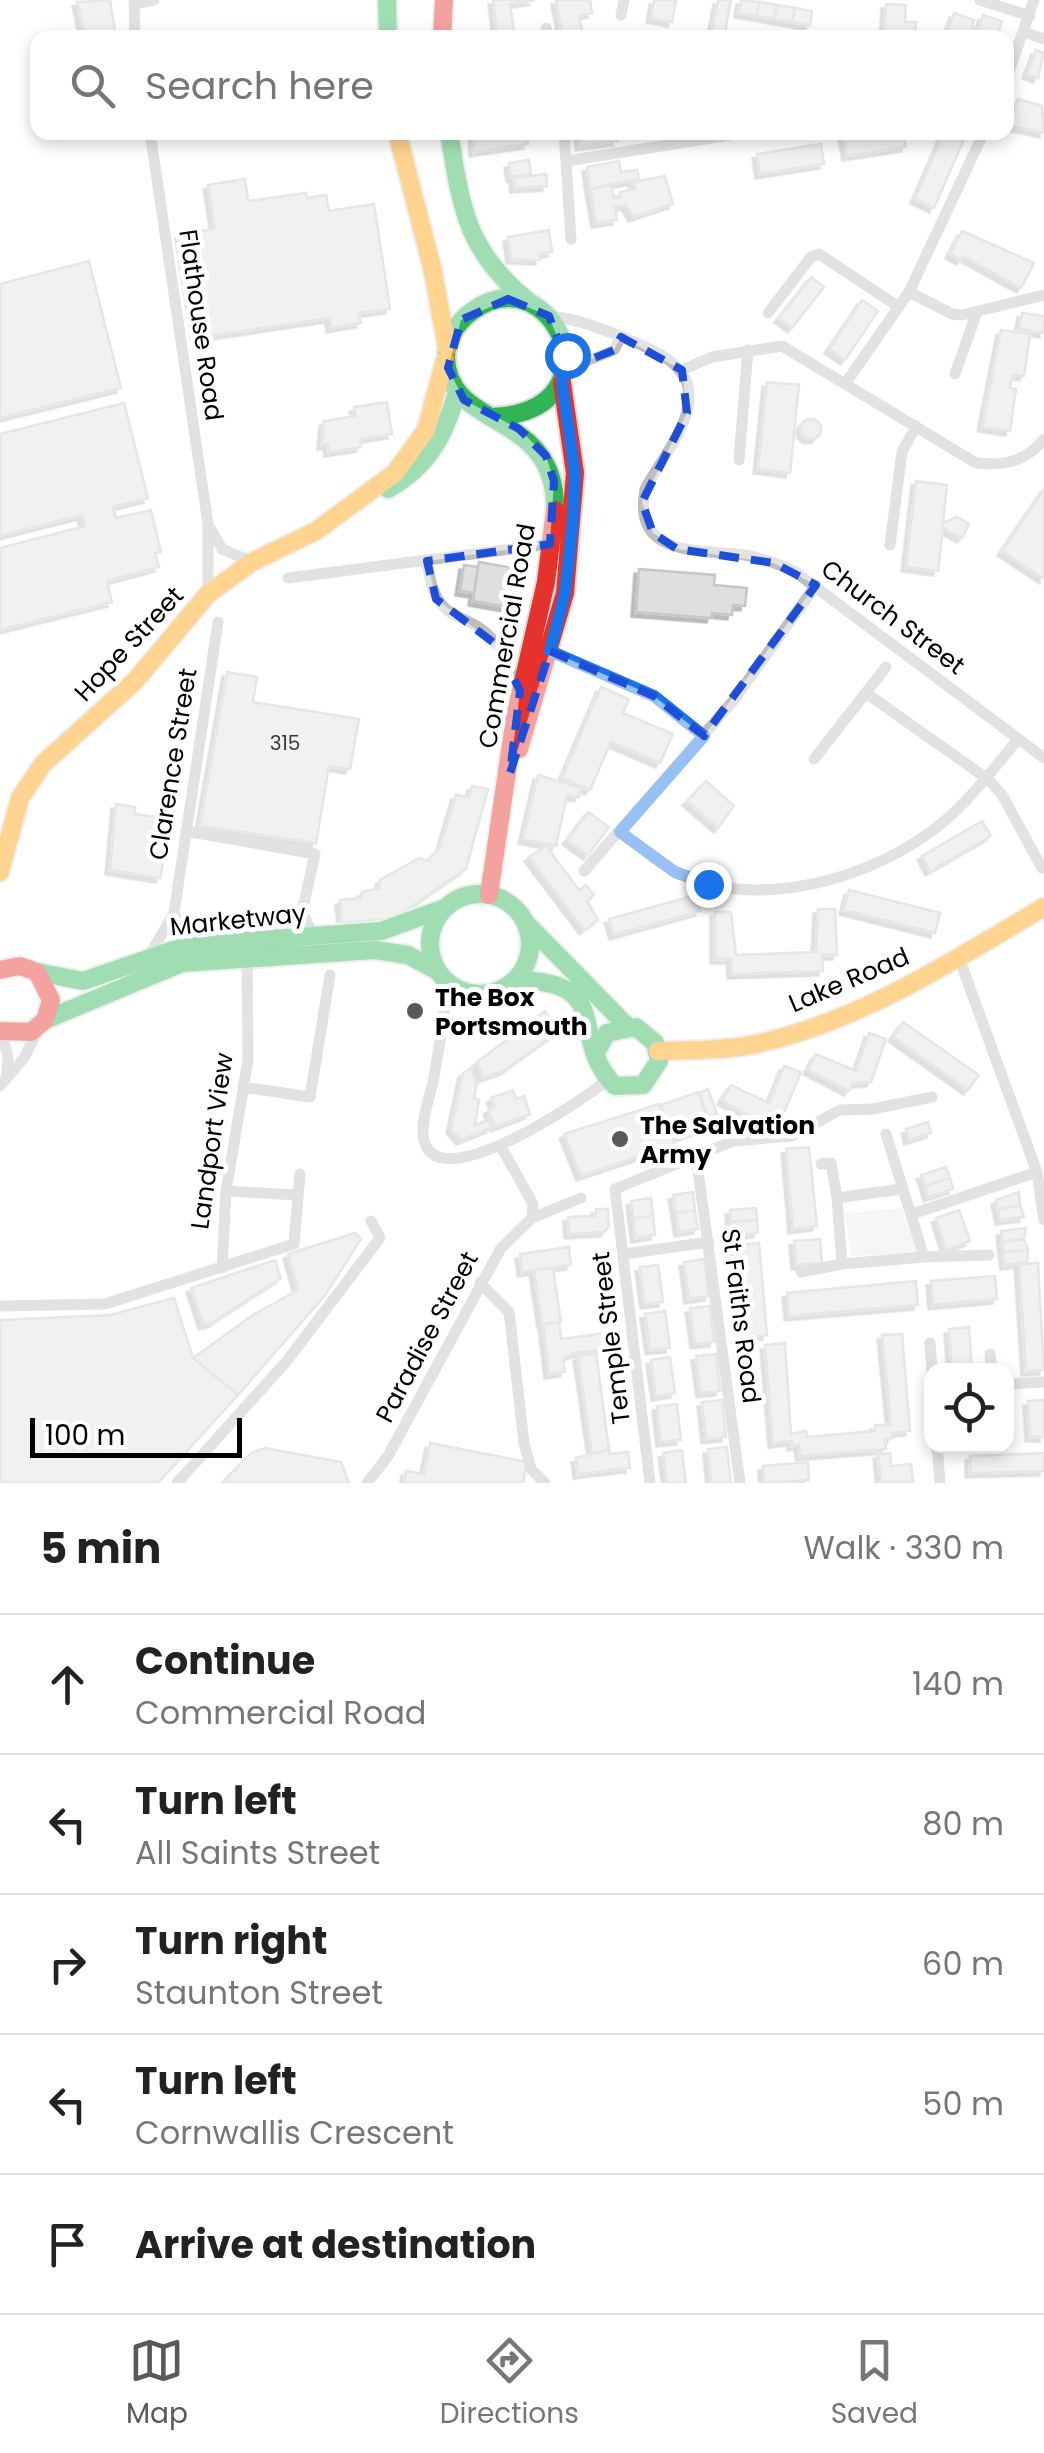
<!DOCTYPE html>
<meta charset="utf-8">
<style>
:root{--surface:#fff;--page:#f2f2f2;--text:#222;--muted:#767676;--line:#e0e0e0;--accent:#595959}
body{margin:0;font-family:Poppins,sans-serif;background:var(--page);color:var(--text)}
.controls{position:absolute;right:30px;bottom:30px;display:grid;overflow:hidden;border-radius:20px;box-shadow:0 5px 15px #0003}
.controls button{width:90px;height:90px;display:grid;place-items:center;padding:0;border:0;border-bottom:2px solid var(--line);background:var(--surface);color:var(--text);font:50px sans-serif}
.scale{position:absolute;left:30px;bottom:25px;width:212px;box-sizing:border-box;padding-left:10px;border:5px solid #000;border-top:0;font-size:28px;line-height:35px;white-space:nowrap;color:#000;-webkit-text-stroke:8px #fff;paint-order:stroke}
.stop{position:absolute;width:30px;height:30px;margin:-22px;border:8px solid #1a73e8;border-radius:50%;background:#fff}
.stop.end{background:#1a73e8;border-color:#fff;box-shadow:0 2px 10px #0008}
.list{margin:0;padding:0;list-style:none}
h2{display:flex;justify-content:space-between;align-items:center;height:130px;margin:0;padding:0 40px;font-size:42px}
h2 small{font-size:32px;font-weight:400;color:var(--muted)}
.list li{display:grid;grid-template-columns:65px 1fr auto;gap:30px;align-items:center;box-sizing:border-box;height:140px;padding:0 40px;border-top:2px solid var(--line)}
.list b{display:block;font-size:38px;white-space:nowrap}
.list p{margin:0;font-size:32px;white-space:nowrap;color:var(--muted)}
.list em{font-size:32px;font-style:normal;color:var(--muted)}
.icon{flex:none;width:55px;height:55px;fill:none;stroke:currentColor;stroke-width:2;stroke-linecap:round;stroke-linejoin:round}
.map{position:relative;flex:none;width:1044px;height:1483px;overflow:hidden}
.search{position:absolute;background:var(--surface);box-shadow:0 5px 15px #0003;left:30px;right:30px;top:30px;height:110px;display:flex;align-items:center;gap:25px;box-sizing:border-box;padding:0 35px;border-radius:20px;color:var(--muted);font-size:38px}
.sheet{height:830px;background:var(--surface)}
nav{display:flex;justify-content:space-around;align-items:center;box-sizing:border-box;height:140px;border-top:2px solid var(--line);background:var(--surface);font-size:28px;color:var(--muted)}
nav a{display:grid;justify-items:center;gap:5px}
nav .on{color:var(--accent)}
.map>svg:first-child{display:block}
.green{fill:#ececec}
.building{fill:#dfdfdf;stroke:#c7c7c7;stroke-width:2.5;filter:url(#shadow)}
.lines{fill:none;stroke-linecap:round;stroke-linejoin:round}
.fast-casing{stroke:#dbdbdb;stroke-width:22}
.slow-casing{stroke:#dbdbdb;stroke-width:22}
.jam-casing{stroke:#dbdbdb;stroke-width:22}
.street{stroke:#bebebe;stroke-width:11}
.fast{stroke:#30b455;stroke-width:18}
.slow{stroke:#ff9f0a;stroke-width:18}
.jam{stroke:#e5322d;stroke-width:18}
.route{stroke:#1a73e8;stroke-width:12}
.marked{fill:none;stroke:#1d4ed8;stroke-width:8;stroke-dasharray:20 12;stroke-linejoin:round}
.poi-dot{fill:#595959;stroke:#fff;stroke-width:4}
.labels{text-anchor:middle;dominant-baseline:central;stroke-width:10;stroke-linejoin:round;paint-order:stroke}
.number-label{font-size:20px;fill:#383838}
.street-label{font-size:25px;fill:#000;stroke:#fff}
.poi-label{font-size:25px;font-weight:bold;fill:#000;stroke:#fff;text-anchor:start}
</style>
<div class="map">
<svg width="1044" height="1483" viewBox="0 0 1044 1483">
<defs>
<filter id="shadow"><feDropShadow dx="-4.5" dy="4.5" stdDeviation="0" flood-color="#0004"/></filter>
</defs>
<rect width="100%" height="100%" fill="#fff"/>
<path class="green" d="M902,1208L917,1253L851,1256L845,1213Z"/>
<path class="building" d="M110,0L116,38H85L77,2Z
M493,0H535L510,4L514,32L497,35Z
M556,0H590L592,13L579,16L582,30L562,34Z
M654,0H676L672,22L651,18Z
M718,0H731L725,33L712,30Z
M741,0L759,2L757,16L739,13Z
M759,2L777,5L774,19L757,16Z
M886,4L906,5L905,22H916L915,38H884Z
M777,5L795,8L792,22L774,19Z
M795,8L812,11L810,26L792,22Z
M954,13L974,20L972,27L978,30L983,15L1002,21L997,38L947,33Z
M1036,50L1044,53L1038,78L1027,74Z
M1018,99L1042,106L1044,133L1008,125Z
M473,132H526L528,144L474,152Z
M616,132L617,141L580,146L579,134Z
M861,132H903L906,147L847,156L843,135Z
M944,132L966,135L934,208L915,199Z
M821,144L824,164L760,174L757,154Z
M529,160L531,174L511,177L509,163Z
M619,161L621,172L637,170L639,179L590,189L587,167Z
M546,174L547,186L515,188L514,178Z
M665,176L673,204L633,217L626,205L615,207L617,220L596,223L590,189L611,185L614,198L621,197L620,192L635,189L633,182Z
M245,179L248,201L306,193L307,198L326,195L329,211L374,204L390,309L359,313L361,323L331,328L330,318L196,338L180,234L215,229L208,185Z
M549,230L552,252L539,254L540,260L511,259L508,237Z
M962,231L1034,263L1021,288L963,256L961,260L950,254Z
M89,261L121,388L0,418V284Z
M811,277L824,287L792,328L779,318Z
M862,300L878,311L845,360L829,349Z
M1022,313L1044,316V333L1019,329Z
M1001,330L1030,334L1024,376L1012,375L1010,388L1016,389L1010,431L982,427Z
M767,382L799,385L790,473L758,469Z
M387,402L392,434L360,439L361,447L356,448L329,452L328,444L322,445L324,421L356,416L354,407Z
M124,403L148,498L113,507L116,518L151,510L161,552L155,553L159,567L107,581L112,602L0,630V548L85,526L82,515L0,536V434Z
M801 429a10 10 0 1 1 20 0a10 10 0 1 1-20 0Z
M916,481L947,485L943,523L957,517L969,524L962,538L943,528L938,571L906,567Z
M1044,489V579L1002,551Z
M479,562L525,570L518,609L473,601Z
M464,565L478,567L474,593L460,591Z
M639,569L715,575L714,585L747,588L745,606L733,605L732,615L712,613L711,618L636,612Z
M227,672L257,677L253,702L359,719L350,769L329,766L316,843L200,826Z
M601,687L629,699L623,713L673,734L660,763L611,742L590,790L562,778Z
M538,775L581,788L579,797L567,795L556,846L523,839Z
M706,781L734,806L718,828L687,801Z
M472,786L488,789L466,869L393,919L342,923L340,900L360,898L362,892L380,888V880L419,858L427,861L440,848L456,795L469,797Z
M116,804L135,807L134,814L172,820L160,878L110,870Z
M588,812L609,827L588,855L567,840Z
M982,821L991,836L930,871L922,856Z
M546,846L579,890L586,885L594,895L587,901L598,920L584,930L529,857Z
M849,890L940,913L935,933L844,910Z
M696,895L700,911L614,935L609,919Z
M818,909H835L837,955H822L823,971L732,974L731,959H715V912H731L736,955L816,952Z
M545,1011L559,1031L505,1070L483,1078L477,1062Z
M903,1022L979,1075L968,1090L893,1037Z
M869,1033L886,1039L871,1082L853,1083L849,1091L808,1070L816,1054L856,1071Z
M784,1066L801,1072L783,1115L768,1112L761,1123L722,1100L731,1085L769,1103Z
M471,1068L477,1083L474,1098L479,1100L475,1125L488,1120L491,1128L461,1140L451,1129L463,1073Z
M708,1089L717,1114L708,1117L699,1093Z
M513,1090L516,1099L524,1096L530,1114L495,1127L488,1110L495,1107L491,1098Z
M698,1092L711,1126L674,1139L661,1105Z
M659,1104L675,1145L581,1176L564,1134Z
M928,1122L931,1133L909,1140L906,1129Z
M809,1147L817,1226L793,1229L786,1149Z
M946,1167L950,1178L925,1186L921,1175Z
M950,1178L953,1189L928,1197L925,1186Z
M693,1192L695,1210L676,1213L673,1195Z
M1019,1192L1020,1205L998,1210L996,1200Z
M651,1198L653,1216L633,1218L631,1201Z
M1020,1205L1024,1217L1000,1220L998,1210Z
M756,1208L757,1220L731,1222L730,1210Z
M596,1209H608L609,1227L604,1232L569,1234L568,1217L596,1216Z
M695,1210L698,1229L679,1232L676,1213Z
M959,1210L970,1241L946,1250L936,1218Z
M653,1216L655,1235L636,1238L633,1218Z
M757,1220L758,1233L732,1236L731,1222Z
M1026,1228L1024,1239L1002,1242L1001,1231Z
M355,1233L361,1239L326,1294L238,1395L193,1358L253,1315L298,1290L288,1254Z
M820,1239L822,1263L796,1265L794,1241Z
M1024,1239L1028,1250L1003,1252L1002,1242Z
M759,1243L767,1335L745,1337L733,1246Z
M569,1247L571,1265L522,1272L520,1254Z
M1028,1250L1027,1262L1005,1265L1003,1252Z
M704,1259L709,1296L689,1299L684,1262Z
M275,1260L281,1278L210,1324H203L191,1288Z
M1038,1263L1044,1370L1026,1371L1019,1264Z
M658,1265L663,1302L645,1304L640,1267Z
M553,1268L561,1322L542,1324L534,1270Z
M995,1276L997,1299L933,1305L931,1281Z
M916,1281L918,1305L789,1316L787,1293Z
M174,1298L193,1358L238,1395L158,1483H0V1320L110,1315Z
M710,1306L714,1342L695,1344L690,1308Z
M665,1311L670,1348L650,1350L645,1314Z
M559,1322L561,1339L614,1332L616,1348L575,1353L563,1358L565,1372L549,1374L543,1324Z
M969,1327L972,1370H952L949,1329Z
M902,1334L910,1431L892,1433V1438L885,1439L886,1449L800,1456L799,1445L792,1446V1441L773,1443L765,1345L785,1343L791,1434L806,1431L807,1437L875,1431V1425H891L882,1335Z
M596,1353L609,1450L592,1453L578,1356Z
M716,1354L720,1391L701,1393L696,1356Z
M670,1357L675,1393L656,1396L651,1360Z
M722,1400L726,1437L706,1439L702,1402Z
M1044,1400V1437H1030L1028,1401Z
M677,1404L681,1440L661,1442L657,1406Z
M430,1443L527,1462L523,1483H404L406,1471L424,1474Z
M727,1447L731,1483H711L708,1449Z
M265,1448L341,1462L349,1483H222L251,1453Z
M609,1450L610,1454L628,1452L630,1468L578,1474L576,1458Z
M682,1450L686,1483H667L663,1453Z
M890,1453L891,1466L911,1464L913,1482L881,1483L878,1454Z
M1044,1453V1471L970,1473V1456Z
M808,1462L809,1480L764,1483L763,1466Z"/>
<g class="lines">
<defs>
<path id="fast" d="M387,0L388,38
M449,132C461,207 466,251 528,301
M493,417C624,410 552,251 471,312C456,323 446,340 446,358C448,431 557,410 555,510
M388,489C428,467 445,435 457,392
M430 944a50 50 0 1 1 100 0a50 50 0 1 1-100 0Z
M525,922L627,1026
M37,972L83,981L188,945L381,931L445,908
M515,980C617,981 566,1036 615,1086L643,1085L659,1061L655,1043L636,1027L607,1033L597,1051
M45,1020L182,963L375,950L408,955L436,970"/>
<path id="slow" d="M397,132L432,267L447,348
M0,872L20,798L43,764L135,681L208,594L252,562L316,531L395,473L426,430L445,360
M658,1051C689,1050 720,1051 751,1045C856,1024 953,961 1044,907"/>
<path id="jam" d="M442,38L444,0
M519,749L565,593L575,473L562,383
M489,895L515,717L546,582L555,510
M0,970L20,966L37,972L51,1000L45,1020L31,1032L0,1031"/>
</defs>
<use href="#fast" class="fast-casing"/>
<use href="#slow" class="slow-casing"/>
<use href="#jam" class="jam-casing"/>
<path class="street" d="M134,0L135,38
M980,0L1030,16
M134,4L154,0
M621,15L624,0
M546,28L549,38
M1024,32L1044,39
M1006,80L1034,0
M150,132L208,524V594
M564,132L571,239
M567,161L749,132
M909,292L952,314L962,315L1044,295
M768,313L811,257L819,254L899,307
M549,316C577,319 597,327 622,337C656,351 702,367 686,415C677,442 658,465 645,489C631,561 705,548 750,556C765,559 780,565 794,571L1044,758
M566,369L614,350L621,337
M682,370L712,357L782,346L976,463C1004,466 1026,462 1044,439
M955,374L977,312
M845,384L909,292L984,132
M739,460L748,350
M210,528L222,549L252,562
M890,545L902,452L916,426
M427,561C436,633 469,605 498,646C507,658 512,675 519,689
M288,578L550,544
M550,651L654,696L704,736
M866,693L989,780L1002,795L1042,868
M814,759L886,667
M186,831L315,854L302,912L314,937
M620,831C640,847 660,865 682,875C763,911 876,877 941,824C971,799 994,768 1018,739
M584,871L734,700L816,585
M174,913L181,925L207,943
M149,956L174,913L218,622
M959,958L1037,1172L1044,1220
M446,982C445,1016 439,1048 433,1082C429,1098 422,1118 423,1135C430,1205 584,1099 606,1081
M1,1032L8,1057L6,1079
M0,1086L24,1058L39,1028
M243,1087L310,1097L330,975
M886,1134L924,1257L842,1264L837,1198L901,1189
M500,1145L533,1204L532,1218
M696,1156L740,1483
M821,1164L831,1163L837,1198
M226,1191L297,1195
M912,1214L1037,1172
M624,1254L709,1242
M924,1257L989,1255
M222,1268L226,1191L248,1060L247,959
M801,1272L842,1264
M480,1283L509,1312L524,1443L531,1469L545,1483
M0,1306L105,1304L294,1244L300,1174
M930,1343L932,1370
M990,1354L992,1370
M1006,1384L1044,1382
M937,1446L940,1483
M177,1483L286,1362L380,1238L371,1221
M367,1483L388,1456L501,1248L532,1218L581,1198
M650,1483L615,1189L733,1141L792,1136L840,1110L872,1109L932,1097"/>
<use href="#fast" class="fast"/>
<use href="#slow" class="slow"/>
<use href="#jam" class="jam"/>
</g>
<g class="lines">
<path class="route" d="M567,355L562,383L575,473L573,520L565,593L550,651L654,696L704,736L620,832L675,872L708,884"/>
</g>
<path d="M0 0H1044V1483H0ZM508,299L549,316L569,368L614,350L621,337L682,370L687,413L642,502L653,533L677,549L774,563L816,585L704,736L654,696L550,651L510,773L520,691L498,646L436,599L427,561L550,544L554,481L546,456L519,429L464,400L448,368L461,320Z" fill="#fff" fill-opacity=".55" fill-rule="evenodd"/>
<path class="marked" d="M508,299L549,316L569,368L614,350L621,337L682,370L687,413L642,502L653,533L677,549L774,563L816,585L704,736L654,696L550,651L510,773L520,691L498,646L436,599L427,561L550,544L554,481L546,456L519,429L464,400L448,368L461,320Z"/>
<g class="poi-dot">
<circle cx="415" cy="1011" r="10"/>
<circle cx="620" cy="1139" r="10"/>
</g>
<g class="labels">
<g class="number-label">
<text x="285" y="743">315</text>
</g>
<g class="street-label">
<text transform="translate(201 325) rotate(82)">Flathouse Road</text>
<text transform="translate(893 617) rotate(37)">Church Street</text>
<text transform="translate(507 636) rotate(-80)">Commercial Road</text>
<text transform="translate(129 644) rotate(-47)">Hope Street</text>
<text transform="translate(173 764) rotate(-81)">Clarence Street</text>
<text transform="translate(238 920) rotate(-6)">Marketway</text>
<text transform="translate(849 980) rotate(-23)">Lake Road</text>
<text transform="translate(212 1141) rotate(-82)">Landport View</text>
<text transform="translate(741 1316) rotate(83)">St Faiths Road</text>
<text transform="translate(427 1337) rotate(-62)">Paradise Street</text>
<text transform="translate(611 1338) rotate(-97)">Temple Street</text>
</g>
<g class="poi-label">
<text x="435" y="997">The Box<tspan x="435" dy="29">Portsmouth</tspan></text>
<text x="640" y="1125">The Salvation<tspan x="640" dy="29">Army</tspan></text>
</g>
</g>
</svg>
<div class="controls">
<button><svg class="icon" aria-label="locate" viewBox="0 0 24 24"><circle cx="12" cy="12" r="6"/><path d="M12 2v4M12 18v4M2 12h4M18 12h4"/></svg></button>
</div>
<div class="scale">100 m</div>
<div class="stop" style="left:567px;top:355px"></div>
<div class="stop end" style="left:708px;top:884px"></div>
<div class="search"><svg class="icon" aria-label="search" viewBox="0 0 24 24"><circle cx="10" cy="10" r="6"/><path d="M15 15l6 6"/></svg>Search here</div>
</div>
<section class="sheet">
<h2>5 min<small>Walk · 330 m</small></h2>
<ul class="list">
<li><svg class="icon" aria-label="ahead" viewBox="0 0 24 24"><path d="M12 20V5M6 11l6-6 6 6"/></svg><div><b>Continue</b><p>Commercial Road</p></div><em>140 m</em></li>
<li><svg class="icon" aria-label="left" viewBox="0 0 24 24"><path d="M17 20v-9H6M10 6l-5 5 5 5"/></svg><div><b>Turn left</b><p>All Saints Street</p></div><em>80 m</em></li>
<li><svg class="icon" aria-label="right" viewBox="0 0 24 24"><path d="M7 20v-9h11M14 6l5 5-5 5"/></svg><div><b>Turn right</b><p>Staunton Street</p></div><em>60 m</em></li>
<li><svg class="icon" aria-label="left" viewBox="0 0 24 24"><path d="M17 20v-9H6M10 6l-5 5 5 5"/></svg><div><b>Turn left</b><p>Cornwallis Crescent</p></div><em>50 m</em></li>
<li><svg class="icon" aria-label="arrive" viewBox="0 0 24 24"><path d="M6 21V4h12l-3 4 3 4H6"/></svg><div><b>Arrive at destination</b></div></li>
</ul>
</section>
<nav>
<a class="on"><svg class="icon" aria-label="map" viewBox="0 0 24 24"><path d="M3 6l6-2 6 2 6-2v14l-6 2-6-2-6 2zM9 4v14M15 6v14"/></svg>Map</a>
<a><svg class="icon" aria-label="directions" viewBox="0 0 24 24"><path d="M12 3l9 9-9 9-9-9zM9 14v-3h6M13 9l2 2-2 2"/></svg>Directions</a>
<a><svg class="icon" aria-label="saved" viewBox="0 0 24 24"><path d="M7 4h10v16l-5-4-5 4z"/></svg>Saved</a>
</nav>
